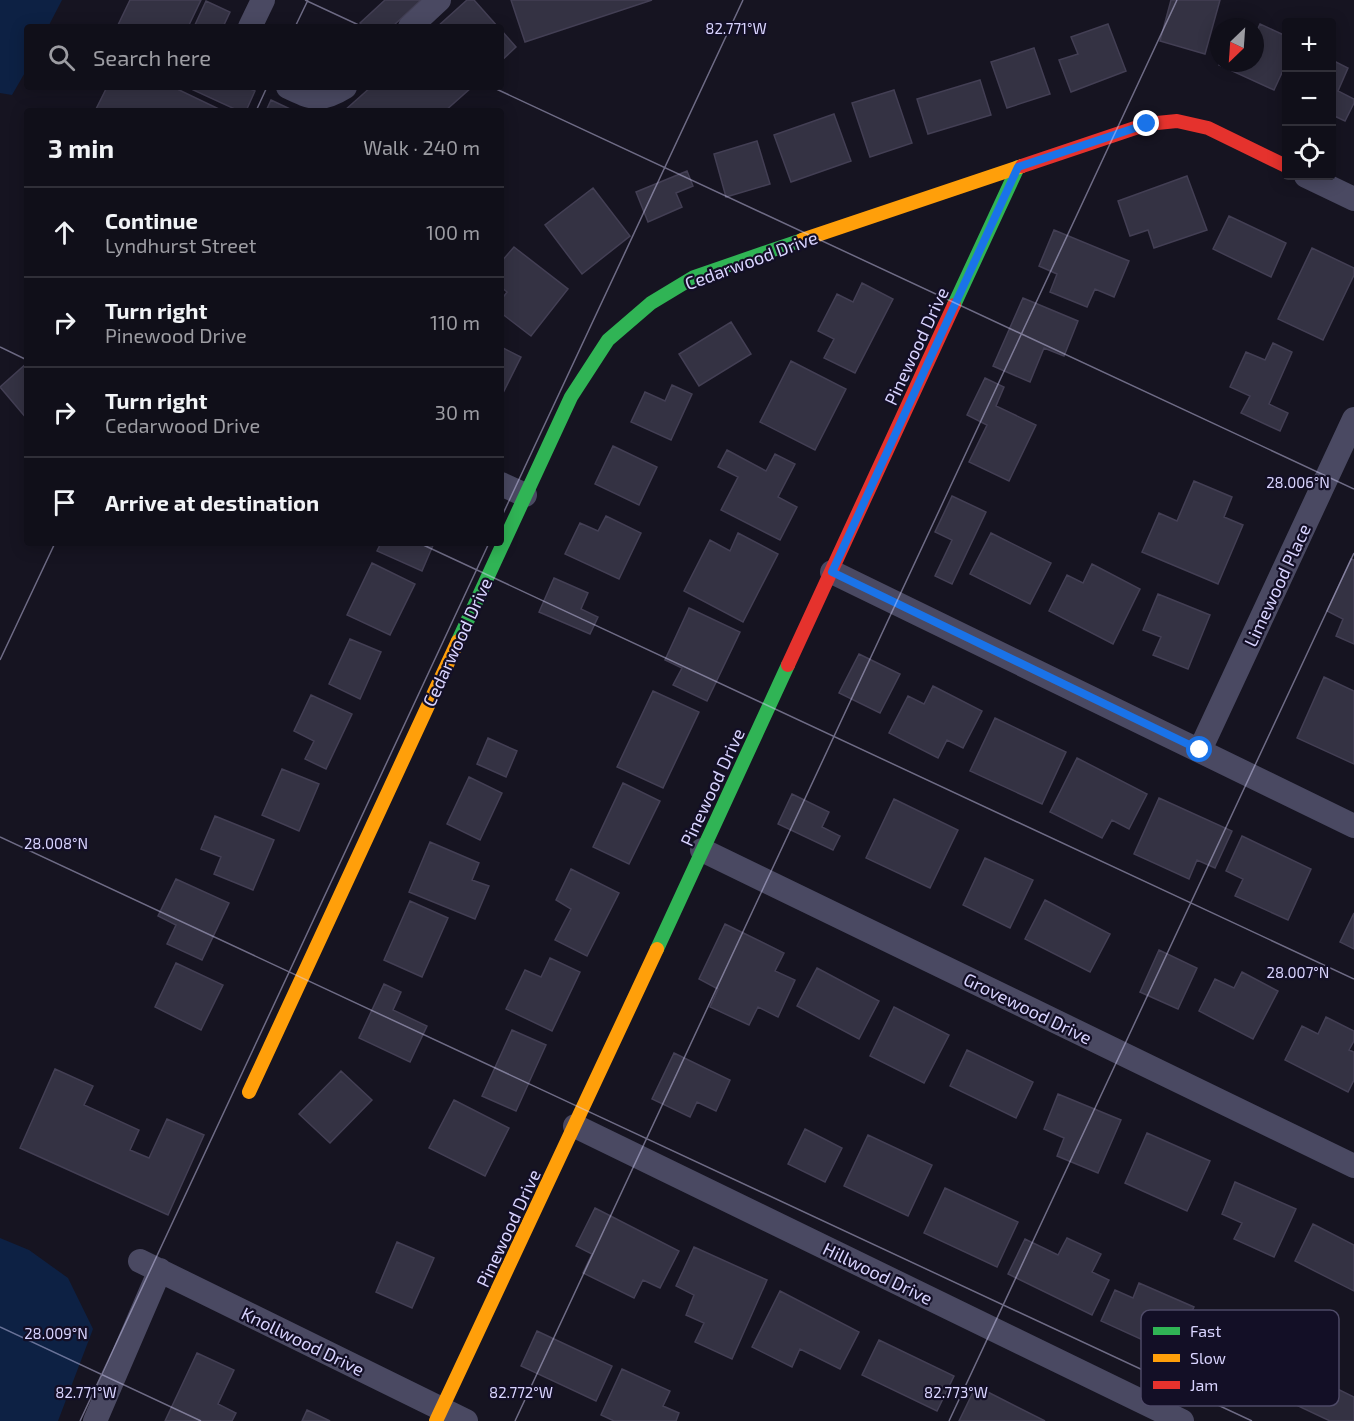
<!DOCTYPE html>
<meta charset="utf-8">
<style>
:root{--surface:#100f19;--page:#191822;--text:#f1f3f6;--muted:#9c9ca2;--line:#302f38}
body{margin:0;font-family:"Exo 2",sans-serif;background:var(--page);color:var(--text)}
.controls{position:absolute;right:18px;top:18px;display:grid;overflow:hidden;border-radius:6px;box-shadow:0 3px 15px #0003}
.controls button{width:54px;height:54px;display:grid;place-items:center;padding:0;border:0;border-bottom:2px solid var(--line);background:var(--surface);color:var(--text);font:30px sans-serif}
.compass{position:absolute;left:1210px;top:18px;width:54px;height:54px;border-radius:50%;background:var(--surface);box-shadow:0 3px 15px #0003;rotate:205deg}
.stop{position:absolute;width:18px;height:18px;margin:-14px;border:4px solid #1a73e8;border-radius:50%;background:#fff}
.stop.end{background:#1a73e8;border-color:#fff;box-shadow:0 2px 6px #0008}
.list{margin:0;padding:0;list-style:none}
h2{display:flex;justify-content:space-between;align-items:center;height:78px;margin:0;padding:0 24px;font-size:26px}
h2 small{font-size:20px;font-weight:400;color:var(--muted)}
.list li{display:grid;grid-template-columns:39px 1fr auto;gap:18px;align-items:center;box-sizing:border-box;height:90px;padding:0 24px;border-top:2px solid var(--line)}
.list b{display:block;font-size:22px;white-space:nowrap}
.list p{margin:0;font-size:20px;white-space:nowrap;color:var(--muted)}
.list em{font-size:20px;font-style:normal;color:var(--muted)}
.icon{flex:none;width:33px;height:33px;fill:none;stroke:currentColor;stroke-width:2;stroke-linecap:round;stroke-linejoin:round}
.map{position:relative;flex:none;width:1354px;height:1421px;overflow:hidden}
.search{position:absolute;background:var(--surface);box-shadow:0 3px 15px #0003;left:24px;top:24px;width:480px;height:66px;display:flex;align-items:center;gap:15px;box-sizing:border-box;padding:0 21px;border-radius:6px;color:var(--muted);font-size:22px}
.panel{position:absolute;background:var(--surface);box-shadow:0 3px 15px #0003;left:24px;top:108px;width:480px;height:438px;border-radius:6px}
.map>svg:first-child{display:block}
.water{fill:#0d2144}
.building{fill:#343243;stroke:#433f54;stroke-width:1.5}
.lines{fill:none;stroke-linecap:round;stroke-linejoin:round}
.street{stroke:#4a4962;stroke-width:24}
.fast{stroke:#30b455;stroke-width:14}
.slow{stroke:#ff9f0a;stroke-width:14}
.jam{stroke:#e5322d;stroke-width:14}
.route{stroke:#1a73e8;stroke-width:8}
.ticks{fill:none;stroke:#d9d4ff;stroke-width:1.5;stroke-opacity:0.45}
.labels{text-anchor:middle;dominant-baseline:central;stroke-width:4.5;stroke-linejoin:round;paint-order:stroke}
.street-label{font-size:18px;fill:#d9d4ff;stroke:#130f26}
.key{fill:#130f26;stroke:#4e4a67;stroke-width:1.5}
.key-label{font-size:16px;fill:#d9d4ff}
.ticks-label{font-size:15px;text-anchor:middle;fill:#d9d4ff;stroke:#130f26;stroke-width:4.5;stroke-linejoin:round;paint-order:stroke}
</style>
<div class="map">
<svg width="1354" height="1421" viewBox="0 0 1354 1421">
<rect width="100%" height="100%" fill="#161421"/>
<path class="water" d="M0,0H62L48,27H27V69L12,95L0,93Z
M0,1238L29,1250L68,1278L93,1329L58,1421H0Z"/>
<path class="building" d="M130,0H201L188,27H117Z
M385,0H421L392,27H364L360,23Z
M467,0H474L498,27H437Z
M511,0H652L525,42Z
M1171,0H1220L1205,54L1160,41Z
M206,1L230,12L223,27H194Z
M1108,24L1126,71L1071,92L1059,60L1078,54L1071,37Z
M1260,24L1286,36V64L1274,90L1219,65L1220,63H1255V35Z
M501,30L516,47L501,61Z
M1034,48L1050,94L1007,108L991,62Z
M1332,60L1348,68L1338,91L1354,99V103L1345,121L1332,115Z
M980,80L991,115L928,134L917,99Z
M107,87H173L223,111H95Z
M192,87H246L255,91L246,111H239L191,89Z
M371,87H472L445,111H344Z
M894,90L912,143L870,157L852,103Z
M271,100L290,109L293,111H266Z
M834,114L851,161L791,182L774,135Z
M757,141L770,184L726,197L714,154Z
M687,171L693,186L676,193L682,207L648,222L636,192Z
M1187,176L1207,230L1154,248L1148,230L1130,236L1118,201Z
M593,188L630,236L582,274L545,225Z
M1229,216L1286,243L1271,277L1213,249Z
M1054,230L1129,261L1114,297L1095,289L1087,307L1050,292L1057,274L1039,266Z
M514,247L568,289L531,336L501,313V300L507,292L501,287V262Z
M1312,248L1354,268V275L1323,340L1278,319Z
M862,283L893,299L855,373L824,358L834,339L818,331L837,294L853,302Z
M1023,298L1078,321L1064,356L1044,348L1030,382L993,366Z
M731,322L751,354L699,386L679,354Z
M1273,343L1292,352L1269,404L1288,413L1280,431L1241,413L1250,396L1230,387L1246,352L1265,360Z
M501,347L521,357L501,397Z
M791,361L846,389L815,450L760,422Z
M27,363V419L0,387Z
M985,378L1004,387L996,406L1036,425L1009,481L969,462L987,425L967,415Z
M672,385L692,394L671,440L631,422L645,392L665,401Z
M613,446L657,467L639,505L595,484Z
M727,450L766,471L775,454L795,464L778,497L797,507L780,540L721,510L738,477L718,467Z
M1194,481L1232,497L1224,517L1243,525L1218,584L1142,552L1159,513L1177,521Z
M952,496L986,512L952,584L935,576L952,540L935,532Z
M606,516L641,533L619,579L565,554L580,523L598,531Z
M738,533L778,554L743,622L684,591L710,540L730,551Z
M991,533L1051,563L1030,604L970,574Z
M381,543H434L422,571L377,551Z
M1351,559L1354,560V644L1336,636L1343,619L1327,611Z
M372,563L415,584L390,635L347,615Z
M1092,564L1140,589L1113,644L1049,611L1067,575L1083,583Z
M554,578L588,593L581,609L598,617L590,634L539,612Z
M1158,594L1210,615L1188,669L1153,655L1161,637L1143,630Z
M689,608L740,632L707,701L673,685L682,668L665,660Z
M350,639L381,652L360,699L329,684Z
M859,654L900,674L880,713L839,693Z
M1324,677L1354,691V764L1297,738Z
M933,686L982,711L963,748L947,740L938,758L889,733L908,696L924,704Z
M653,691L699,712L663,788L617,767Z
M311,695L352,714L326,769L305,759L314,741L294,731Z
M995,718L1066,752L1042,804L970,771Z
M488,738L517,751L506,777L477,764Z
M1077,758L1147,794L1129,829L1112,820L1102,838L1050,812Z
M282,769L319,784L299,831L262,815Z
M469,777L502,793L480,840L447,824Z
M623,783L660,801L629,864L593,847Z
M792,794L829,812L822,827L840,836L833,850L778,824Z
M1159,798L1232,831L1215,868L1197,860L1189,879L1134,854Z
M894,799L958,830L930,888L866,858Z
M215,816L274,840L253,890L214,874L221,857L201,849Z
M1242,836L1311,869L1288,920L1235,896L1243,879L1226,871Z
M430,842L479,863L472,880L489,886L475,919L409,892Z
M985,858L1033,880L1010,928L963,905Z
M571,869L619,893L587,956L555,940L571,909L556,900Z
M176,879L229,903L202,960L167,944L176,925L158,916Z
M1045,900L1110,934L1090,972L1025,939Z
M410,901L448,918L422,977L384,960Z
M1354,913V949L1340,942Z
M725,924L784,953L775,971L795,980L778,1017L758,1007L749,1025L710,1007L718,989L699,979Z
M1159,950L1197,968L1178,1009L1140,992Z
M550,958L580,972L552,1031L506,1009L525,970L541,977Z
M176,963L223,985L201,1030L155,1007Z
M817,968L879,1001L859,1039L797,1006Z
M1242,972L1278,991L1253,1039L1199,1011L1215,979L1234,988Z
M384,984L401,992L393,1010L427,1026L410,1062L359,1038Z
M894,1007L949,1035L924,1083L870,1056Z
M1326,1017L1354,1031V1041L1349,1050L1354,1052V1080L1348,1092L1285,1060L1302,1026L1318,1034Z
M512,1030L546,1045L516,1111L482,1096Z
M967,1050L1033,1082L1016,1118L950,1086Z
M674,1053L730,1080L716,1111L697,1102L690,1117L652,1099Z
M55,1069L93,1086L84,1105L139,1130L130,1150L149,1158L167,1119L204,1135L168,1215L20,1148Z
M341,1071L372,1100L330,1143L299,1114Z
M1058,1094L1121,1120L1098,1173L1057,1156L1064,1138L1044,1129Z
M454,1100L509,1128L485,1176L429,1148Z
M805,1129L842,1148L825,1182L788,1164Z
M1147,1133L1210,1161L1187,1211L1125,1183Z
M868,1135L932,1165L908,1216L844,1186Z
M1235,1182L1296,1209L1274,1257L1234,1239L1242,1223L1222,1214Z
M945,1188L1018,1222L997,1267L924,1233Z
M595,1208L679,1251L660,1288L643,1280L634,1298L583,1273L592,1254L576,1246Z
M1313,1224L1354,1245V1291L1295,1261Z
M1067,1238L1101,1254L1092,1272L1109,1280L1092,1315L1008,1274L1025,1239L1058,1255Z
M397,1242L434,1258L412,1308L376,1292Z
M694,1247L767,1280L732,1359L695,1342L704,1323L686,1315L694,1295L676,1286Z
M1139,1283L1194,1307L1187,1322L1205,1331L1191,1362L1101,1321L1115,1290L1133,1298Z
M780,1291L859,1332L840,1369L800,1349L792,1367L752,1347Z
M537,1331L612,1366L596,1401L521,1366Z
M879,1340L954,1376L937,1411L862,1375Z
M197,1353L234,1370L218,1404L236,1413L232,1421H165Z
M622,1369L670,1391L663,1406L679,1413L676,1421H614L601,1415Z
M1311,1376L1354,1397V1421H1330L1296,1405Z
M976,1386L1045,1421H959Z
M307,1410L330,1421H302Z"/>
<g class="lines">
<path class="street" d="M250,27L263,0
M410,27L439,0
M288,87C313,99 321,102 345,87
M1306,176L1354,199
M501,484L525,495
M832,572L1354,826
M1200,750L1354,419
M702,850L1354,1166
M575,1126L1182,1421
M140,1261L466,1421
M95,1421L160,1270"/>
<path class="fast" d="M954,305L1018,167
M458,641L571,397L608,340L651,303L694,277L802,240
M657,949L788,665"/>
<path class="slow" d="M802,240L1022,166
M249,1092L458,641
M436,1421L657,949"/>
<path class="jam" d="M1022,166L1147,124L1177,121L1208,128L1286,166
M788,665L954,305"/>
</g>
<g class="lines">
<path class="route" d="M1147,124L1018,167L832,572L1200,750"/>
</g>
<path class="ticks" d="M305,0L363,27M295,27L308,0M492,87L1354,489M256,111L267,87M0,347L27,360M501,518L743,0M419,543L1354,979M0,660L55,543M0,837L1252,1421M0,1327L201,1421M80,1421L489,543M515,1421L1177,0M949,1421L1354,553"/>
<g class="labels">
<g class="street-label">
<text transform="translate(751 260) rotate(-20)">Cedarwood Drive</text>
<text transform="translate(916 346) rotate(-65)">Pinewood Drive</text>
<text transform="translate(1277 585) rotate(-65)">Limewood Place</text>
<text transform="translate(457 642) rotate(-65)">Cedarwood Drive</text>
<text transform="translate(712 787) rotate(-65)">Pinewood Drive</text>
<text transform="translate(1028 1008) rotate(26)">Grovewood Drive</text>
<text transform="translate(508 1228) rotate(-65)">Pinewood Drive</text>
<text transform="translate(878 1273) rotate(26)">Hillwood Drive</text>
<text transform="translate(303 1341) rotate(26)">Knollwood Drive</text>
</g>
</g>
<rect x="1141" y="1310" width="198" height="96" rx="9" class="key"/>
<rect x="1153" y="1327" width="27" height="8" fill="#30b455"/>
<rect x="1153" y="1354" width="27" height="8" fill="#ff9f0a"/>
<rect x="1153" y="1381" width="27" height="8" fill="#e5322d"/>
<g class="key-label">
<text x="1190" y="1337">Fast</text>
<text x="1190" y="1364">Slow</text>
<text x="1190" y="1391">Jam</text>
</g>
<g class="ticks-label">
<text x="736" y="34">82.771°W</text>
<text x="1298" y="488">28.006°N</text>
<text x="56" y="849">28.008°N</text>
<text x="1298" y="978">28.007°N</text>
<text x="56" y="1339">28.009°N</text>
<text x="86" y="1398">82.771°W</text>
<text x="521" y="1398">82.772°W</text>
<text x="956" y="1398">82.773°W</text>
</g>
</svg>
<div class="controls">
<button>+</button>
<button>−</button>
<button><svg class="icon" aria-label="locate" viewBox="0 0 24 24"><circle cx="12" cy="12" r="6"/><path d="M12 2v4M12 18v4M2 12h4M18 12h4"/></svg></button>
</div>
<svg class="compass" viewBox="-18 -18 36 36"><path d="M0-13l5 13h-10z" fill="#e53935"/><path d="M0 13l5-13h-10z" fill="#9c9ca2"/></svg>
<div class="stop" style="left:1200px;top:750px"></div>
<div class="stop end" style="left:1147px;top:124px"></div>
<div class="search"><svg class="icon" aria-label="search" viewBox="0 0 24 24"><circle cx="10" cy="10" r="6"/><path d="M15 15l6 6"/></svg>Search here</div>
<section class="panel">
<h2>3 min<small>Walk · 240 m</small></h2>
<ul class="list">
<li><svg class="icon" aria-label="ahead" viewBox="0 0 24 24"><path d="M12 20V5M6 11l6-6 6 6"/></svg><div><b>Continue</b><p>Lyndhurst Street</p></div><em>100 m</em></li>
<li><svg class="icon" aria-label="right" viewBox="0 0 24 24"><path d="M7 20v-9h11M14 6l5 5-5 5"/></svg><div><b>Turn right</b><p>Pinewood Drive</p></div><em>110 m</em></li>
<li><svg class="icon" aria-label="right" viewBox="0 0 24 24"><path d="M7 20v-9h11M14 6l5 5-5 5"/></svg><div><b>Turn right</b><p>Cedarwood Drive</p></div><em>30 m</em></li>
<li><svg class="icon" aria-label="arrive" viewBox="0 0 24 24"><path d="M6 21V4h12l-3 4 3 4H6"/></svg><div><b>Arrive at destination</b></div></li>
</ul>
</section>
</div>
